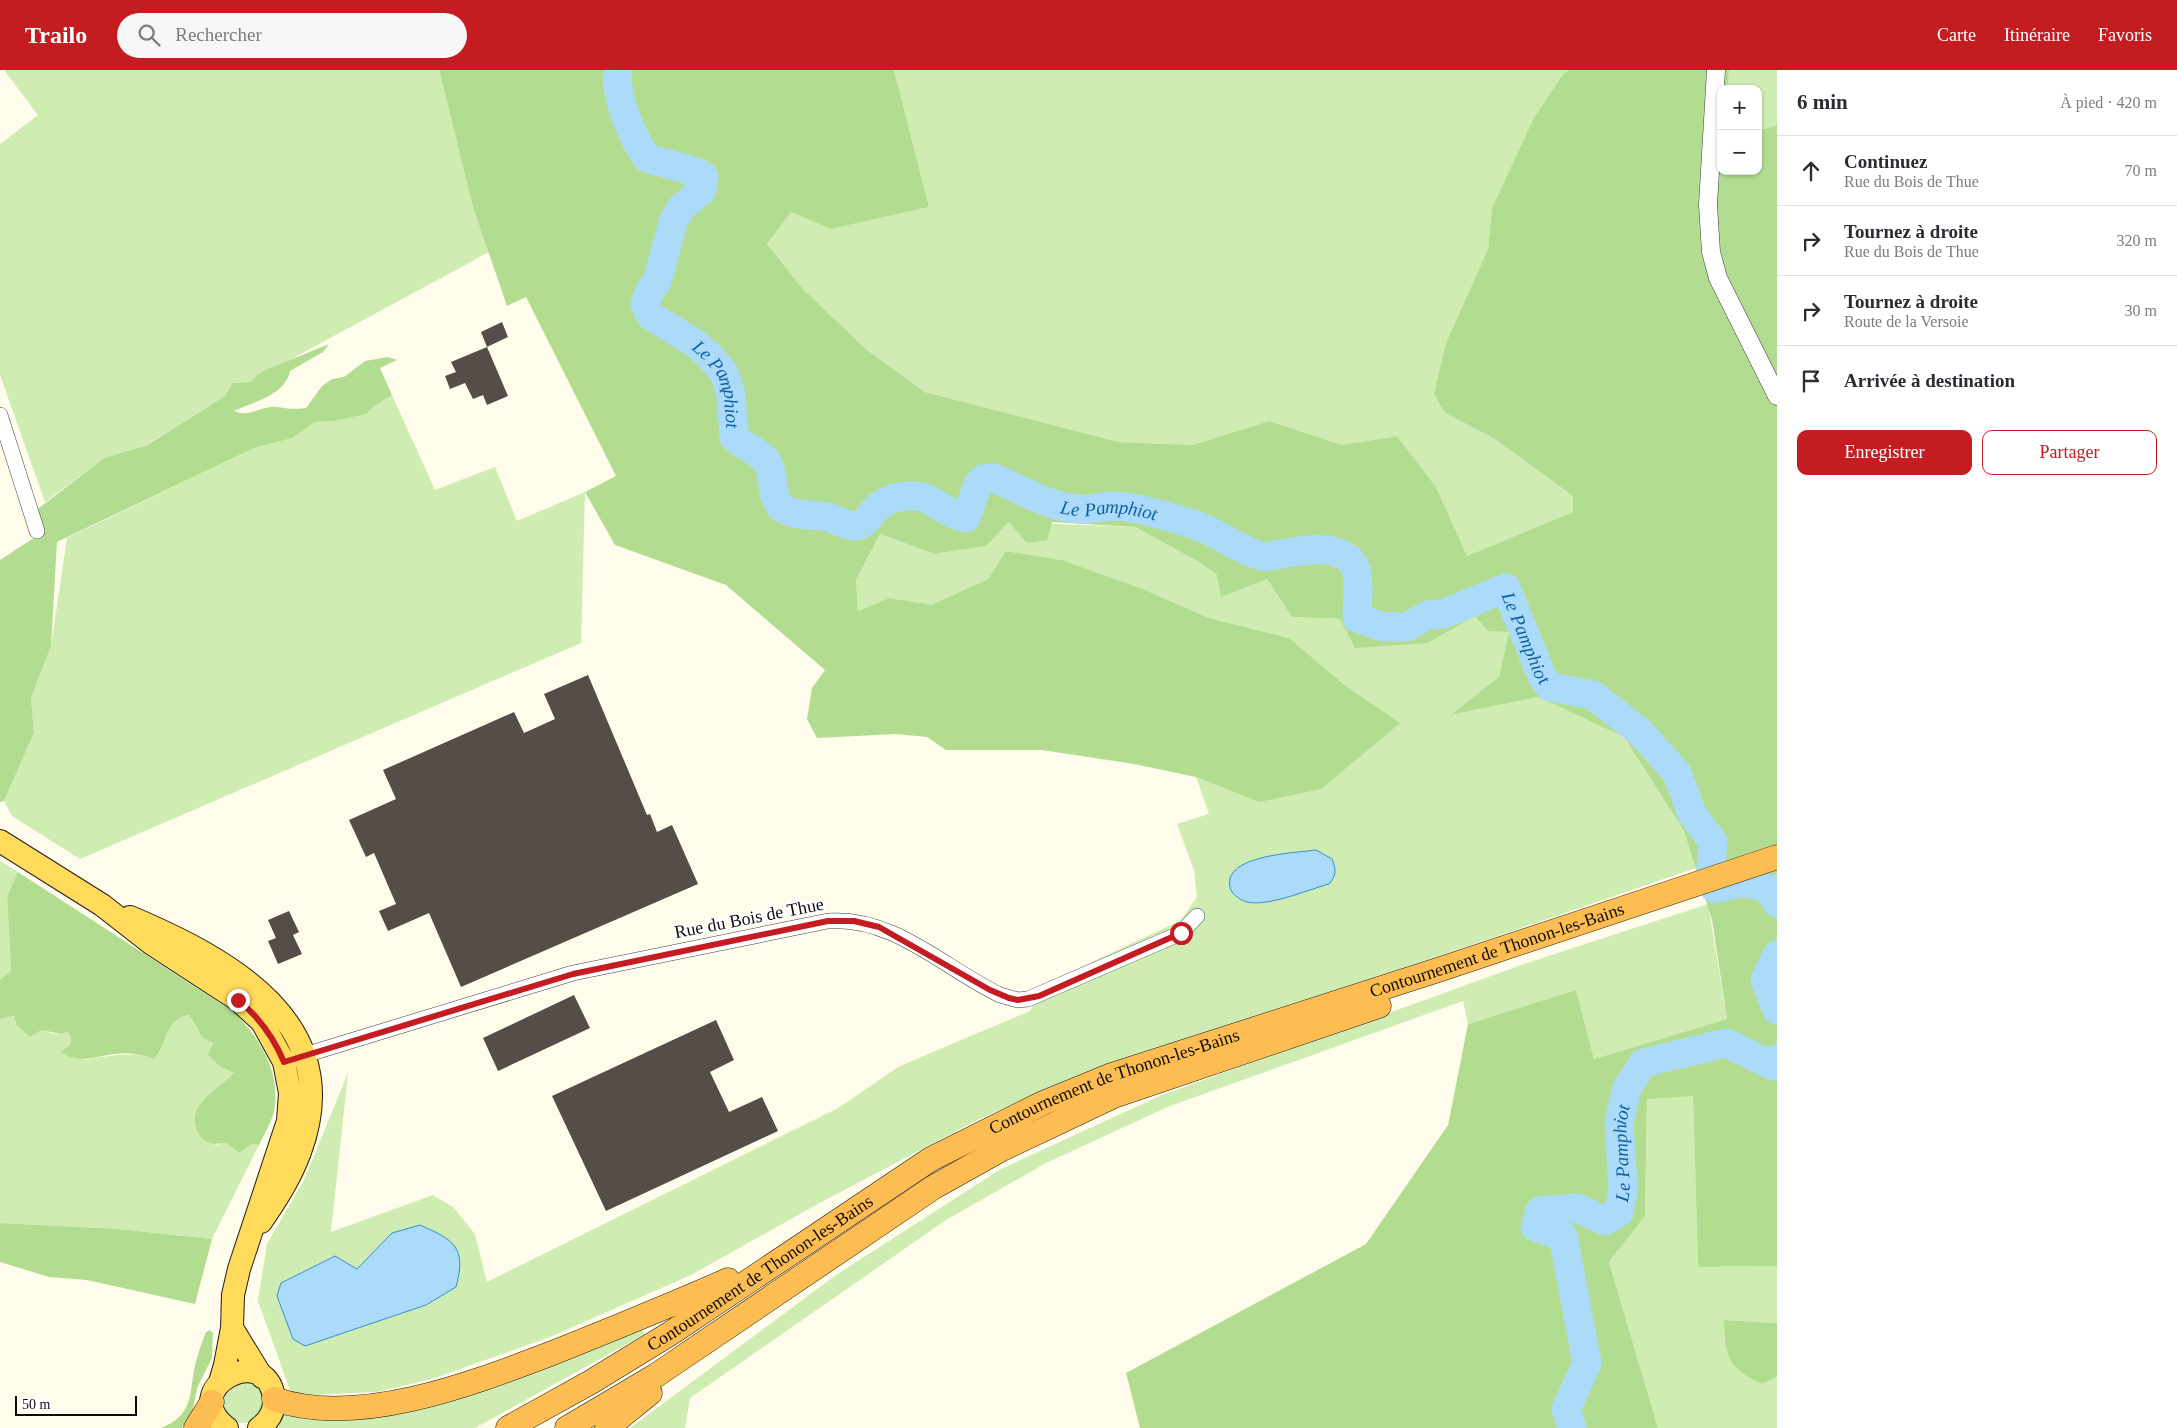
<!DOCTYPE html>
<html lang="fr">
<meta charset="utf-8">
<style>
:root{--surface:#fff;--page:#f7f7f7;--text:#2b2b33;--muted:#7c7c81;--line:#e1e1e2;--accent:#c41c21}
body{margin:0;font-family:Georgia,serif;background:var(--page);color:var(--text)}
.controls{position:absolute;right:15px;top:15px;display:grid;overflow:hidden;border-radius:10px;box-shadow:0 1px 4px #0004}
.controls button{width:45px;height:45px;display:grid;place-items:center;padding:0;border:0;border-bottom:1px solid var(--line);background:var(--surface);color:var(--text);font:25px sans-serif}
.scale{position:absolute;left:15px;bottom:12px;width:122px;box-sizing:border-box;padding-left:5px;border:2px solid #0c0c0c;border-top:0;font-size:14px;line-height:18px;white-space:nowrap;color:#0c0c0c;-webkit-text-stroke:4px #fff;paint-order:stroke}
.stop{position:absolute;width:15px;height:15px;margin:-11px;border:4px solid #c41c21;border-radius:50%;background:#fff}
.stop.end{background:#c41c21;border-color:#fff;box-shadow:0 1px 5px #0008}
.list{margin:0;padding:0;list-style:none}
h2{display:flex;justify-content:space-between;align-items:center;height:65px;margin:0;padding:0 20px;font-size:21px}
h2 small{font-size:16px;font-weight:400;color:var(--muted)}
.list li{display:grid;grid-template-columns:32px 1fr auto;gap:15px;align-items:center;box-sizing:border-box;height:70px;padding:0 20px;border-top:1px solid var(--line)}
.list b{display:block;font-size:19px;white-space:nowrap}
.list p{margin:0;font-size:16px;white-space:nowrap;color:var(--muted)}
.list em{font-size:16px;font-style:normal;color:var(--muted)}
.actions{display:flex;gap:10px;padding:15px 20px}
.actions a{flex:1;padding:11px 0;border:1px solid var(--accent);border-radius:10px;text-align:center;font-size:18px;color:var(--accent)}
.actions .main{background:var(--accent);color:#fff}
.icon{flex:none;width:28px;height:28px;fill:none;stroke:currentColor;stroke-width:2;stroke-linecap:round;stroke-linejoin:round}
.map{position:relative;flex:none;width:1777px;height:1358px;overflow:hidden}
header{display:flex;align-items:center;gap:30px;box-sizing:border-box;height:70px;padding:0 25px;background:var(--accent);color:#fff}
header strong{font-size:24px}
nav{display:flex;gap:28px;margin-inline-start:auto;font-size:18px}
.search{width:350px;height:45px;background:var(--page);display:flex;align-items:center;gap:12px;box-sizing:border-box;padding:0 18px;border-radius:28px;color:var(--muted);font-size:19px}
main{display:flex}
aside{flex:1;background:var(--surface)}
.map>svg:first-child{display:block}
.green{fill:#cfecb3;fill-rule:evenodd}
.forest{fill:#b2dd91}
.water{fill:#acdbfa;stroke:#2f90d5}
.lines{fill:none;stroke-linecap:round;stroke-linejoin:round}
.river{stroke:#acdbfa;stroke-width:29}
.building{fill:#554d48}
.minor-casing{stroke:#3f3f3f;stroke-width:16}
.tertiary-casing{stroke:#3f3f3f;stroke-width:19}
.primary-casing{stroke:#1d1d1d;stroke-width:24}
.trunk-casing{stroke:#1d1d1d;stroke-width:25}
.minor{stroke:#fff;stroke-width:15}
.tertiary{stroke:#fff;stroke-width:18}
.primary{stroke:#ffda5b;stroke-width:22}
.trunk{stroke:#febd53;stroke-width:24}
.route{stroke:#c41c21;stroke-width:6}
.labels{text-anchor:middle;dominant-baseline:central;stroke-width:5;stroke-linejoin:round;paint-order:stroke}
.street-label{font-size:18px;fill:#0c0c0c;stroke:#fff}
.water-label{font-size:19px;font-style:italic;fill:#0e60a5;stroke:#fff}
</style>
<header>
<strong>Trailo</strong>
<div class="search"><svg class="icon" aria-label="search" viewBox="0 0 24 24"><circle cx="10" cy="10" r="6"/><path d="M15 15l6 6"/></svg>Rechercher</div>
<nav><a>Carte</a><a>Itinéraire</a><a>Favoris</a></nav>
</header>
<main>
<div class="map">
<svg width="1777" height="1358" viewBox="0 0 1777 1358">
<rect width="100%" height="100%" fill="#fffceb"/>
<path class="green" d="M4,0H439L473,137L489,182L284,293C271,299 260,301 251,312L233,313L225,326L146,375L104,388L45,432L0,305V74L38,45Z
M894,0H1569L1564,3L1492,138L1488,179L1446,273L1445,343L1495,369L1573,426V442L1467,486L1436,417L1397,366L1342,375L1269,351L1193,375L1119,372L925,322L867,280L803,219L767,174L791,142L831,159L929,137Z
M1729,0H1777V55L1758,61V19H1728Z
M392,325L435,420L495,397L517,451L585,422L581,573L80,789L12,746L4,731L34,663L31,628L51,576L67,468L254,378L291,368L315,352L334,351L367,344L373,337Z
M1009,452L1135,457L1199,492L1217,505L1267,509L1292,547L1340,549L1428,573L1475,546L1488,560L1510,562L1499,607L1452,645L1538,627L1624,667L1684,761L1696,798L1436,887L1092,1000L979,1049L814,1136L691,1205L550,1267L432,1309L377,1322L310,1325L291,1323L258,1231L267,1174L304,1110L348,1003L331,1162L433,1125L453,1137L475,1164L487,1212L838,1038L900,996L1030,941L1042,915L1180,851L1197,827L1194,800L1177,754L1209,744L1196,707L1259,732L1400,653L1346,616L1289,568L1209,548L1143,519L1062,490L1006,481L988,509L932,536L889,528L858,541L856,510L880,464L934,484L986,476ZM392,1163L293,1269L277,1227L281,1213L334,1186L357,1199Z
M0,791L18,802L7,826L11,901L0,910Z
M1708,834L1727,949L1594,989L1576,920L1468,954L1463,931L1170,1036L1048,1092L946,1150L690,1328L685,1358H630L836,1205L1001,1099L1162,1025L1527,893Z
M189,945L195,956L213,973L221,997L234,1003L207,1026L215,1075L226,1073L239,1083L251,1074L259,1075L212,1169L119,1159L0,1153V949C4,949 12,946 16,947C34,951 48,970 68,962L71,967L70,975L83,990C108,987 130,980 154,989C168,974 164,949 189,945Z
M1693,1025L1698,1197L1777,1196V1253L1724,1250L1761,1314L1777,1307V1358H1658L1609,1192L1645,1146L1647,1029Z
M642,1260L645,1264L475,1358H275L284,1344L317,1348L470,1319L555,1295Z
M222 1332a21 21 0 1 1 42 0a21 21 0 1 1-42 0Z"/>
<path class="forest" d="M439,0H894L929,137L831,159L791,142L767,174L803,219L867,280L925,322L1119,372L1193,375L1269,351L1342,375L1397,366L1436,417L1467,486L1573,442V426L1495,369L1445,343L1434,324L1446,273L1488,179L1492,138L1534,48L1564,3L1569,0H1729L1728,19H1721V101H1758V61L1777,55V1196L1698,1197L1693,1026L1647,1029L1645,1146L1609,1192L1658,1358H1140L1126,1303L1366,1174L1448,1055L1468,954L1576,920L1594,989L1727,949L1712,850L1684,761L1624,667L1538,627L1451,645L1499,607L1509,562L1488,561L1475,546L1428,573L1355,578L1340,549L1292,547L1267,509L1221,527L1217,505L1199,492L1135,457L1052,452L1047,470L1027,473L1009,452L986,476L934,484L880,464L856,510L858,541L889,528L932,535L988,509L1006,481L1062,490L1143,519L1209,548L1289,568L1346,616L1400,653L1321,719L1259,732L1196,707L1134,694L1042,680H946L927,667L896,664L817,668L807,649L812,618L825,600L726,515L615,475L585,422L616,406L526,227L507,236L473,137Z
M329,274L323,282L290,301C285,325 254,332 234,341C251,348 258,336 275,337C289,338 290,340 306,338L322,316L332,309L344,307L365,291L388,287L397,290L380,298L392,325L373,337L367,344L334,351L315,352L292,368L254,378L57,472L51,576L31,628L34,663L4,731L0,732V490L34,468L26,448L104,388L147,375L225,326L233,313L251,312L257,305L268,299Z
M18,802L234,942C259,968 279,998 275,1035C274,1049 265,1062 259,1075L251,1074L239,1083L226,1073C215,1075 204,1074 199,1064C183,1036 217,1020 234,1003L221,997L208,985L213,973L203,968L189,945C164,949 168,974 154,989C143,985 128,982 115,984C95,986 80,995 61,982L70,975L71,967L68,962L61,964L41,960L30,967L17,955L14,946L0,949V910L11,901L7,826Z
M0,1153L119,1159L212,1169L195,1234L87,1210L49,1207L0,1192Z
M1724,1250L1777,1253V1307L1762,1314C1726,1296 1726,1288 1724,1250Z
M210,1260L213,1263L212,1288L197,1318L192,1345L182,1358H161C194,1345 189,1324 195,1295C198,1283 202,1272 206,1262Z"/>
<path class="water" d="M1316,780L1332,789C1336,799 1337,805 1329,814C1307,820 1268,837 1247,832C1240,830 1231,824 1230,817C1223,785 1295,783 1316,780Z
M420,1155C454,1170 467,1177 456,1217L426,1235L305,1276L293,1269L277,1226L281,1213L335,1186L357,1199L392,1163Z"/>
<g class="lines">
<g class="river">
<path id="s1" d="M618,0C614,25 632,67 647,88L699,103L704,107L702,120L682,137L674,149L657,212L650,220L645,234L651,246L696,274L710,286L724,303L731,324L734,367C743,376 756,380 765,389C775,401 770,420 778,433C786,447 813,444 827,447C837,449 846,457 856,456C867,454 871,442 879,436C887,429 900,426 911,426C933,425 945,445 966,448L978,414L983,409L994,408C1021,420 1051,438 1080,439C1090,440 1100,437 1110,436C1136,436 1164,446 1189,453C1216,460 1238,481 1265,487C1291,483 1340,468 1355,497C1360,506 1357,537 1357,548L1384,557H1407L1428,545L1443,544L1506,518L1542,606L1550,617L1593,625L1640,662L1677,703L1692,744L1713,772L1710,811L1715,819L1744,812L1769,819L1777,833"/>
<path d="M1777,885L1765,910L1777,940"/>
<path id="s2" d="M1572,1358L1566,1339L1587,1293L1563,1166L1535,1157L1540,1141L1577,1138L1605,1151L1619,1142L1623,1119L1619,1053L1627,1018L1643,993L1726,973L1773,996L1777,989"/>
</g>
</g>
<path class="building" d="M502,252L508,267L487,277L481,262Z
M487,277L508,326L487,335L483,325L473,329L465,313L450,319L445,306L456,302L451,292Z
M588,605L647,745L650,744L657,762L672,755L698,814L461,917L429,843L388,861L379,841L396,834L374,783L366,787L349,750L396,729L383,700L514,642L524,663L555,649L544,624Z
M289,841L299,862L293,865L302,884L278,894L268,871L276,868L268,850Z
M574,925L590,958L498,1001L483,968Z
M716,950L734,990L710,1002L729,1042L762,1027L778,1061L606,1141L552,1026Z"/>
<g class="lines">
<defs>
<path id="minor" d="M0,345L37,461
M295,988L573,903L828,851C893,846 944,898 1000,925L1018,930L1028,929L1181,863L1197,846"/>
<path id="tertiary" d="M1716,0L1708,135L1711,182L1718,208L1777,326"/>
<path id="primary" d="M0,771L102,835L152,874L238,930L262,952L284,992L290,1023L288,1051L239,1199L233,1225L232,1258L225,1295L220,1312
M130,847C229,889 348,953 300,1082C291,1107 276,1130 261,1152
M232,1258L262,1307
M227,1358C175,1319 267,1270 274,1328C275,1341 269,1351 259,1358"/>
<g id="trunk">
<path d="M274,1329C357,1358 471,1314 550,1284C610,1260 669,1236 728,1210"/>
<path d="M196,1358L212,1332"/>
<path id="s3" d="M508,1358L591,1312L671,1263L931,1089L1043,1033L1109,1006L1441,899L1777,787"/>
<path d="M567,1358L655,1306L934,1117L1000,1080L1114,1026L1379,936"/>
<path d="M607,1358L650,1323"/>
</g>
</defs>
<use href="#minor" class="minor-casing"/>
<use href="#tertiary" class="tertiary-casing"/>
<use href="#primary" class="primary-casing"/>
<use href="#trunk" class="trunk-casing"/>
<use href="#minor" class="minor"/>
<use href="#tertiary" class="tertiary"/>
<use href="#primary" class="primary"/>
<use href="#trunk" class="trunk"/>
</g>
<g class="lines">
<path class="route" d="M238,930C259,947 273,966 284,992L573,904L828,851H854L879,857L990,920L1009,928L1018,930L1039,926L1181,863"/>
</g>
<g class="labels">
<g class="street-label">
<text transform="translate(749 848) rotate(-11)">Rue du Bois de Thue</text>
<text stroke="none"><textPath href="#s3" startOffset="1106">Contournement de Thonon-les-Bains</textPath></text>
<text stroke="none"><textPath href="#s3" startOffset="701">Contournement de Thonon-les-Bains</textPath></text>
<text stroke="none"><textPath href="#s3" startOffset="296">Contournement de Thonon-les-Bains</textPath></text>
</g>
<g class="water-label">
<text stroke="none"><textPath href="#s1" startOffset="414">Le Pamphiot</textPath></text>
<text stroke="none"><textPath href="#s1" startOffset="940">Le Pamphiot</textPath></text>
<text stroke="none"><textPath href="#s1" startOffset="1466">Le Pamphiot</textPath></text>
<text stroke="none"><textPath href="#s2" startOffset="390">Le Pamphiot</textPath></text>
</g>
</g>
</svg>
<div class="controls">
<button>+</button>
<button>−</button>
</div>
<div class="scale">50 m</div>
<div class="stop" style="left:1181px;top:863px"></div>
<div class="stop end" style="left:238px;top:930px"></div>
</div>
<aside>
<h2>6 min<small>À pied · 420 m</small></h2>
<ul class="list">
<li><svg class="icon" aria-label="ahead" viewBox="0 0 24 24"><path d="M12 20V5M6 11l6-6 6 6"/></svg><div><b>Continuez</b><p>Rue du Bois de Thue</p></div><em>70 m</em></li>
<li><svg class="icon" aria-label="right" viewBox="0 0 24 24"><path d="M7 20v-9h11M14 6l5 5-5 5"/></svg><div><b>Tournez à droite</b><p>Rue du Bois de Thue</p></div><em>320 m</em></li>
<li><svg class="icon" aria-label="right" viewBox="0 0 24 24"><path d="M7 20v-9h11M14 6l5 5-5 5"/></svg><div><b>Tournez à droite</b><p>Route de la Versoie</p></div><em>30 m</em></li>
<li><svg class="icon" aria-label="arrive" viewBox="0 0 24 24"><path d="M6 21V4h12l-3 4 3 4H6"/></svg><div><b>Arrivée à destination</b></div></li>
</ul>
<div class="actions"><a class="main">Enregistrer</a><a>Partager</a></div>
</aside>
</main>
